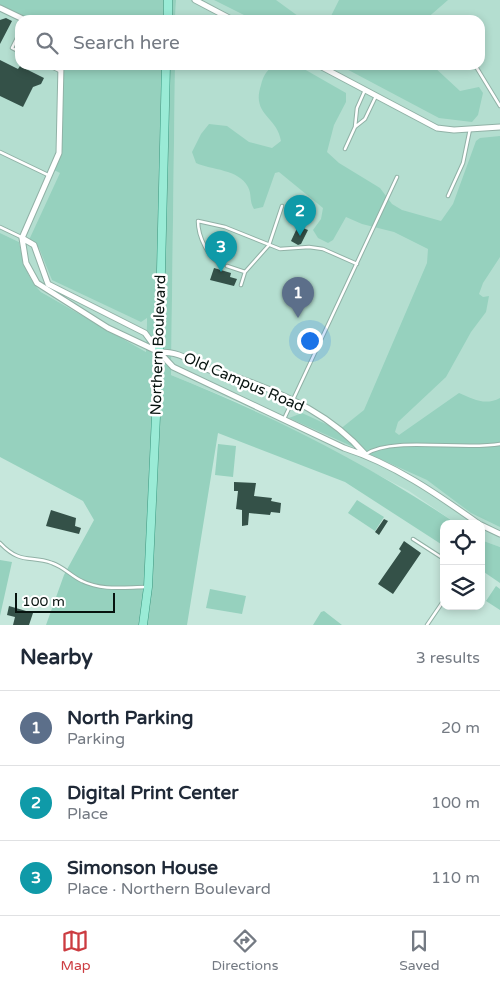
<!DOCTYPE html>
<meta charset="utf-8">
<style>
:root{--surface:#fff;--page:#f6f6f7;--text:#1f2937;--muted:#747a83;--line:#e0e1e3;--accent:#cc3c41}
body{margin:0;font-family:"Varela Round",sans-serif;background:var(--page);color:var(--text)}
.controls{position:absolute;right:15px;bottom:15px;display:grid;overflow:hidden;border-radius:10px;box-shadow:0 2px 8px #0003}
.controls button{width:45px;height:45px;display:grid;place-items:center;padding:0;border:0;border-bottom:1px solid var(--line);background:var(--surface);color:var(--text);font:25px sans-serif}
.scale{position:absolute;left:15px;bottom:12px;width:100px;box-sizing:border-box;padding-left:5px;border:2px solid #07130f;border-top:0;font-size:14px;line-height:18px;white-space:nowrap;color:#07130f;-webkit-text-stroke:4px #fff;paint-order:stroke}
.you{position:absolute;left:309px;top:340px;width:18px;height:18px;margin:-12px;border:4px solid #fff;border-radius:50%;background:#1a73e8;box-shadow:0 0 0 8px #1a73e833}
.badge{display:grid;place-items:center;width:32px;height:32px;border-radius:50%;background:var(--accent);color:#fff;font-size:16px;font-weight:700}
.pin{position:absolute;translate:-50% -41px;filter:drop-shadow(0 1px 2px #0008)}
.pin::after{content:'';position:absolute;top:26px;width:18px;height:15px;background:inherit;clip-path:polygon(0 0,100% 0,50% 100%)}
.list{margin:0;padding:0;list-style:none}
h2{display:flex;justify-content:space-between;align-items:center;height:65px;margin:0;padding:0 20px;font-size:21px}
h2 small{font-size:16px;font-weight:400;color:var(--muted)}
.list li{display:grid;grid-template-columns:32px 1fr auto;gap:15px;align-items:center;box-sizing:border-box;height:75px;padding:0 20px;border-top:1px solid var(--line)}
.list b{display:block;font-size:19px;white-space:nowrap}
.list p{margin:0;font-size:16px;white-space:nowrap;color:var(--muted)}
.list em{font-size:16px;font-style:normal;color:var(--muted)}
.icon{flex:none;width:28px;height:28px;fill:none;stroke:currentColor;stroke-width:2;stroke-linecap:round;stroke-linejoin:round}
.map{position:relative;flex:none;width:500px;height:625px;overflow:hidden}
.search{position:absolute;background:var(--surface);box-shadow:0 2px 8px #0003;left:15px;right:15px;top:15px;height:55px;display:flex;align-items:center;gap:12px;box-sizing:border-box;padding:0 18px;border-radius:15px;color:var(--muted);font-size:19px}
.sheet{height:290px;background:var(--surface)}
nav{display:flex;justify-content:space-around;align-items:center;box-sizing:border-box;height:70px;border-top:1px solid var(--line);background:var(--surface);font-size:14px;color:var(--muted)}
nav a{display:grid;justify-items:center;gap:2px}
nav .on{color:var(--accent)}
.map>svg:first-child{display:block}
.built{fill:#b4ded0}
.green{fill:#96d1be}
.building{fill:#345148}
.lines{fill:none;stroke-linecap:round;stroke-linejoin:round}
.lane-casing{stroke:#91b1a6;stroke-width:4.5}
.street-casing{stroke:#91b1a6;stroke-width:7}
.primary-casing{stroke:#3a977f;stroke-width:9}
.lane{stroke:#fff;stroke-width:2.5}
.street{stroke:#fff;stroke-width:5}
.primary{stroke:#9aebd6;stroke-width:8}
.labels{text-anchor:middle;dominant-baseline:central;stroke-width:5;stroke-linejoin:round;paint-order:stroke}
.street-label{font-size:15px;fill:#07130f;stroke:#fff}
</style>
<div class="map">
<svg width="500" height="625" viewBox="0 0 500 625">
<rect width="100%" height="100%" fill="#c6e7dc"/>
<path class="built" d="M0,0L153,20H20V65H153L146,352L41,292L34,286L24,264L19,242L0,233Z
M176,0H500V547L481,540V524H457L409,491L240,403L171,375L175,65H480V20H175Z"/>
<path class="green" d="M0,0H176L175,20H28L0,7Z
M214,0H276L298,16L312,20H254Z
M339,0H448L425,20H329Z
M62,65H175L171,375C271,415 368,464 457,524H444V546L345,482L218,433L187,625H46L64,575L94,520L83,501L0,457V233L19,242C23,260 27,279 41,292L146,352L147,318L141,322L52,280L39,248L29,240L60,173L54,170L61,154Z
M274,65H297L346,93V102L334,125L327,152L339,163L380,188L392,204L402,210L441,221L453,204L476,141L480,138L500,136V257L483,283L479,294L483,297L489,296L486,312L471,332L446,377L398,422L395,432L399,435L459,393C473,399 485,406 500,398V527L471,513L427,480L289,418L302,413L339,430L364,410L427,263L428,249L394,232L362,224L346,217L333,240L328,243L318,238L313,230L321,219L323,208L279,172L275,173L263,207L254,209C249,201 252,194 248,187C239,169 211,170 196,163L192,152L201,134L209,124L227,126L249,142L272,148L281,141C277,116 251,115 261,85C263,76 267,70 274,65Z
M339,65H432L460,91L479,87L483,93L478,115L472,122L439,118Z
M218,444L236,446L233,477L215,475Z
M357,500L384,517L375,531L348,513Z
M481,540L500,547V583L481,570Z
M0,560L12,562L0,616Z
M496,586L500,589V610L486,601Z
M210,589L246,596L242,614L206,608Z
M324,611L342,625H313L321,612Z"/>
<path class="building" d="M6,18L12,21L0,44V20Z
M0,60L18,69L20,66L44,78L41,84L33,87L23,107L0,96Z
M298,226L308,230L301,244L298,245L291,241Z
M214,268L231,273L230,277L237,279L234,286L210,280Z
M234,482L256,483L254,496L272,498L271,501L281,503L280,513L271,512L270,515L249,513L248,525L242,526V510L236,509L238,491H234Z
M51,510L76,518L75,526L81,528L79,534L46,526Z
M384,519L388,521L379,535L375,532Z
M404,541L421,553L393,594L378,584L401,551L399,549Z
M9,606L33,613L29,625H13L15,617L7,615Z"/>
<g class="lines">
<defs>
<path id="lane" d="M20,32L12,48L20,52
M47,65L60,71
M475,65L500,106
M355,127L365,119L376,96
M345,149L355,127L357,108L365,90
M0,152L48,175
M448,196L463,163L470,129
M0,227L21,237
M223,265C208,259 198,236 198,221L225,227L280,249L309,247L323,249L357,264
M227,266L245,272L269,245L282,206
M241,285L245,272
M284,419L397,177
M366,454C393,436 464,451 500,444
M413,539L444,559
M0,543C21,565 30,555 52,563C64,567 71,576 82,581C102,591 126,587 147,587
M427,625L444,600"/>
<path id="street" d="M195,0L233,20
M0,8L25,20
M318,65L437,128L454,130L500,127
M22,238L34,245L48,284L145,333L159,352L108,328L37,283L26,263Z
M22,238L59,153L61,65
M159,352L173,367L344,448C394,464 437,494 479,524
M159,352C185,352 190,363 212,371C222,375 232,376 242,379C289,396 332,416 365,454
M481,525L500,534"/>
<path id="primary" d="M168,20V0
M143,625L148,587L159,352L166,65"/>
</defs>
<use href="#lane" class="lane-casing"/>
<use href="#street" class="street-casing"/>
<use href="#primary" class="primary-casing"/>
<use href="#lane" class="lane"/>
<use href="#street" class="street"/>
<use href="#primary" class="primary"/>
</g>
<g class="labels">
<g class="street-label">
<text transform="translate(158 345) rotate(-88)">Northern Boulevard</text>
<text transform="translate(244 382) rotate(23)">Old Campus Road</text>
</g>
</g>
</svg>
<div class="controls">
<button><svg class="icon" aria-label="locate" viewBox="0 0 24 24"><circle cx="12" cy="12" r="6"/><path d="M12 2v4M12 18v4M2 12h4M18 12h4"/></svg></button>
<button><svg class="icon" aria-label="layers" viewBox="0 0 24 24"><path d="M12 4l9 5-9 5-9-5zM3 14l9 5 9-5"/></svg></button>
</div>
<div class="scale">100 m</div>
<div class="you"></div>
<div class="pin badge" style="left:298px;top:318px;background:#5c6f8a">1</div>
<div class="pin badge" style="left:300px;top:236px;background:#0f9aa8">2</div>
<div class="pin badge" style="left:221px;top:272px;background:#0f9aa8">3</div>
<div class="search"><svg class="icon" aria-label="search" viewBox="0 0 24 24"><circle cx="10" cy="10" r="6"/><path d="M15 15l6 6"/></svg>Search here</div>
</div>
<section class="sheet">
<h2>Nearby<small>3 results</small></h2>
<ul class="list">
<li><span class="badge" style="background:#5c6f8a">1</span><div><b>North Parking</b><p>Parking</p></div><em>20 m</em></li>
<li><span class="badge" style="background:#0f9aa8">2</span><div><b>Digital Print Center</b><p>Place</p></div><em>100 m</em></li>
<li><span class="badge" style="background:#0f9aa8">3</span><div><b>Simonson House</b><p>Place · Northern Boulevard</p></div><em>110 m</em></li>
</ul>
</section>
<nav>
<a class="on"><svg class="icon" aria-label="map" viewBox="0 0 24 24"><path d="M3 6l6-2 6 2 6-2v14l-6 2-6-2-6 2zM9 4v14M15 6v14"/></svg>Map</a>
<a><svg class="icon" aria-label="directions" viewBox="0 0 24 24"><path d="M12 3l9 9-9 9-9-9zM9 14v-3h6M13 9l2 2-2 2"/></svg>Directions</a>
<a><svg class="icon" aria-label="saved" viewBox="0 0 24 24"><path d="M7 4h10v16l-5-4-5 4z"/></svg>Saved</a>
</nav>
